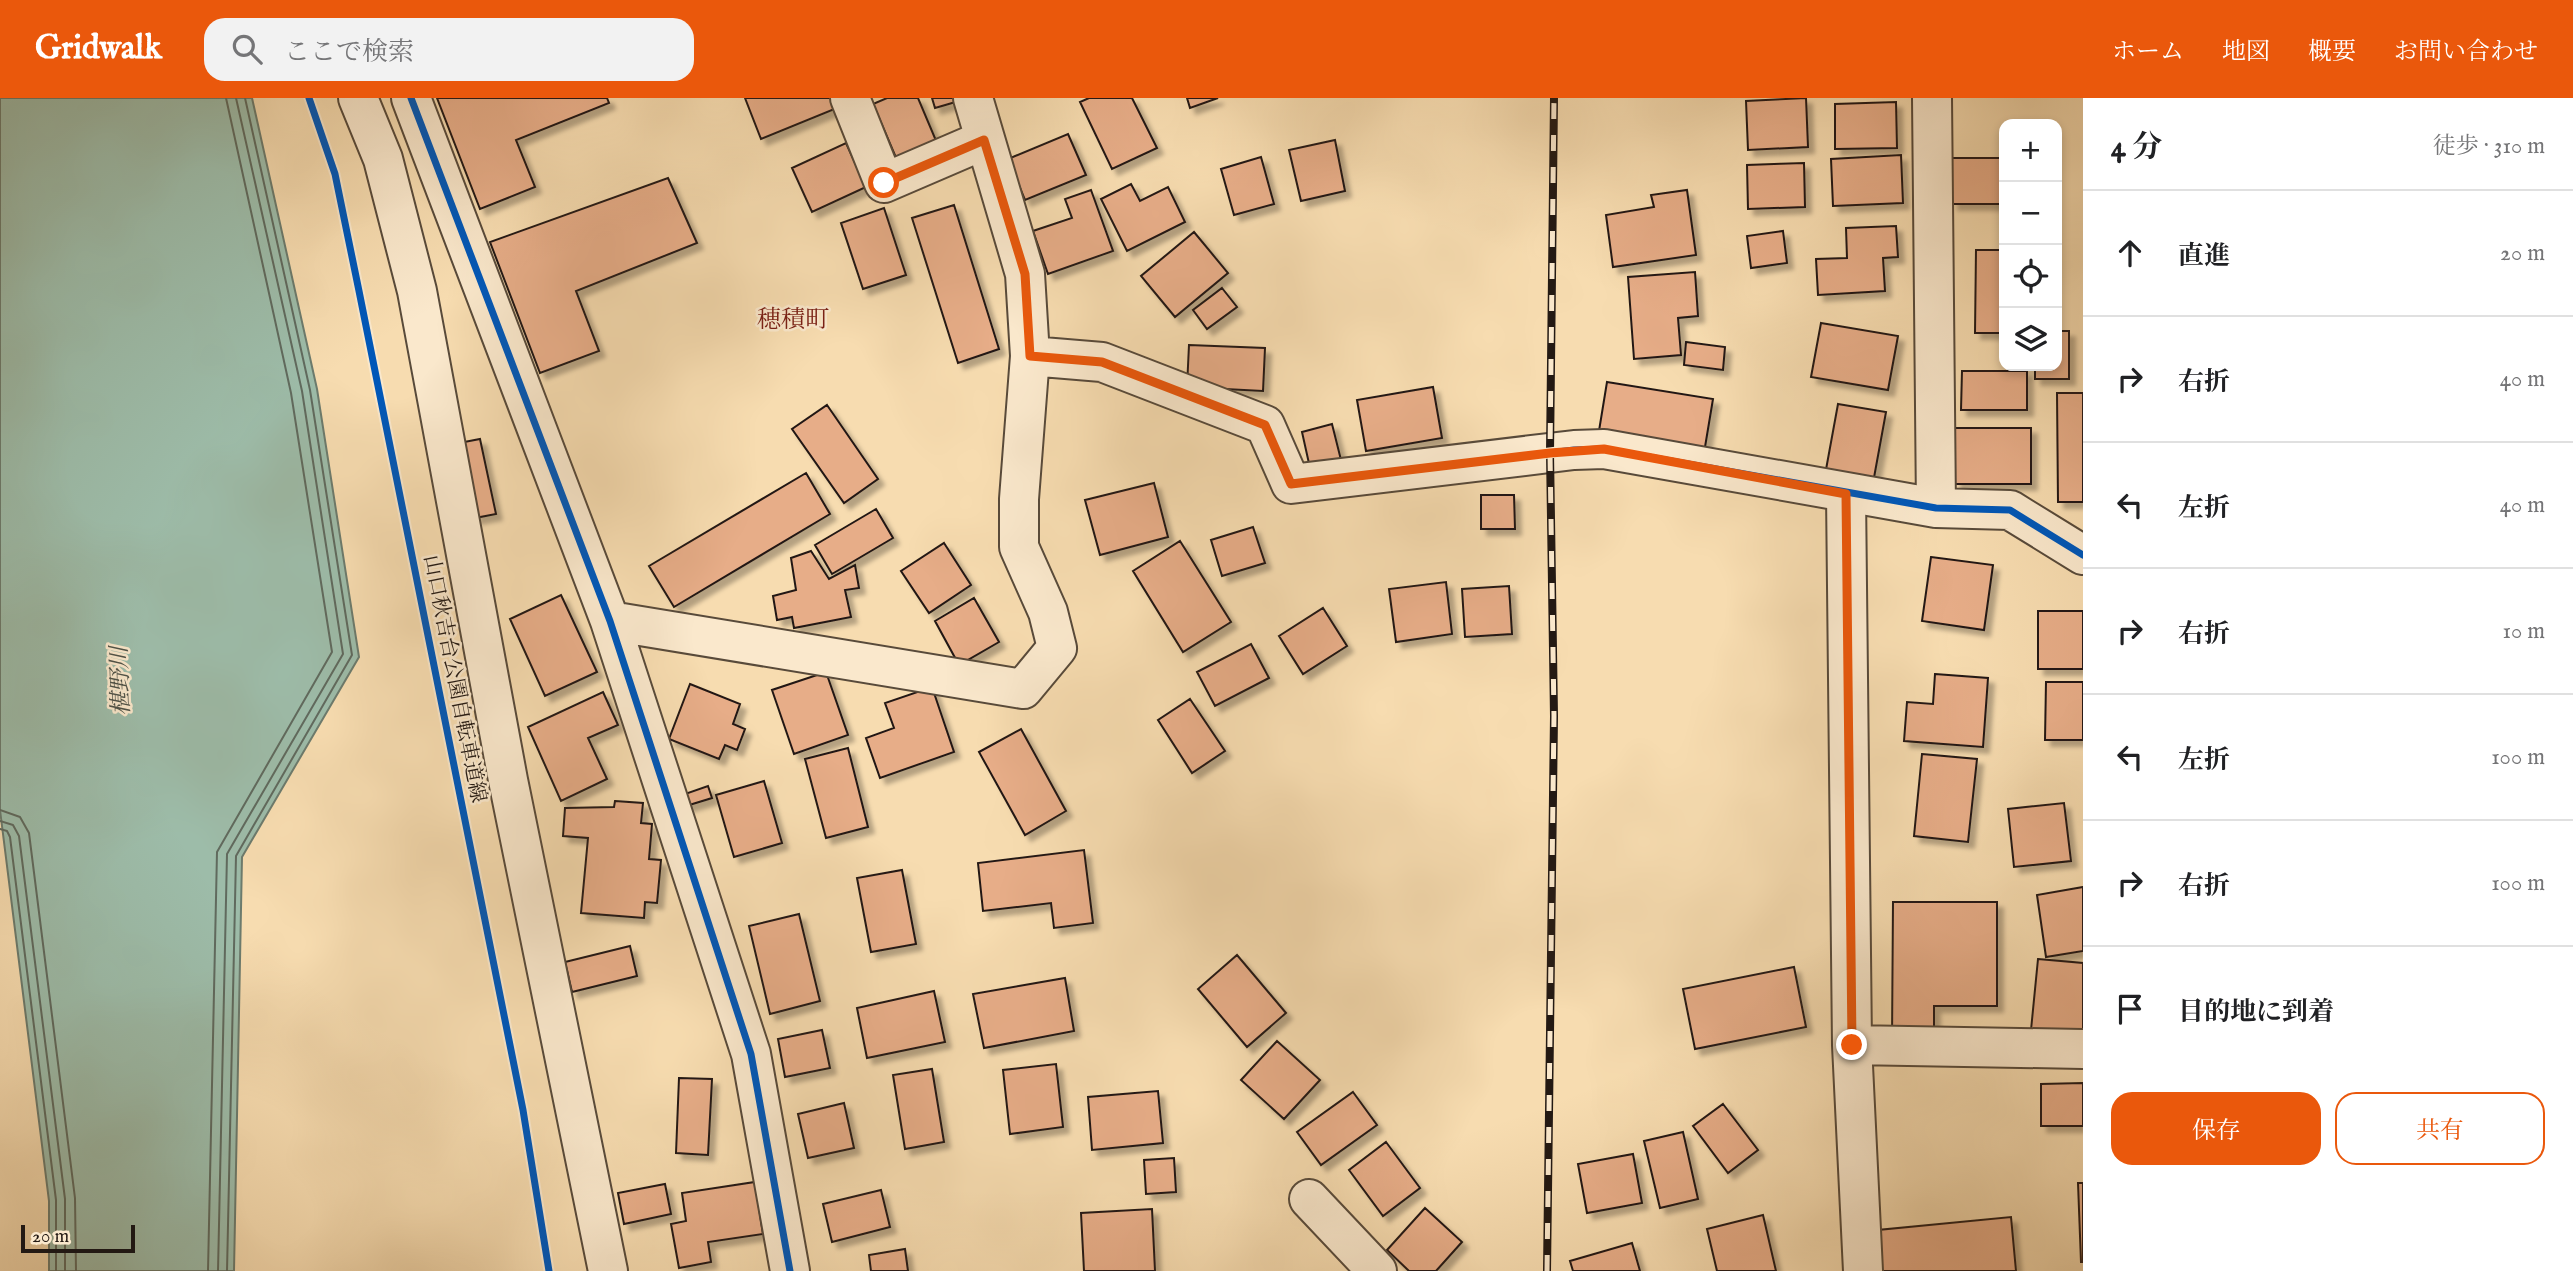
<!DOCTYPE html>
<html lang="ja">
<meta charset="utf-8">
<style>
:root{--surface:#fff;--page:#f2f2f2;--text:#202124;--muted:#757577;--line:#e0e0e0;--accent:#ea580c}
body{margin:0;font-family:"IM FELL English","Noto Serif JP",serif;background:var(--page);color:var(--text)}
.controls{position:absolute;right:21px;top:21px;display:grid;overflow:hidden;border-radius:14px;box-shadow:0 4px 10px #0003}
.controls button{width:63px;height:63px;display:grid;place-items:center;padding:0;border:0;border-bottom:2px solid var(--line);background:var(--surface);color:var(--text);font:35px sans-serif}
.scale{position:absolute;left:21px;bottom:18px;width:114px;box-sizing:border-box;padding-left:7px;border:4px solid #231913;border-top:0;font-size:19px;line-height:24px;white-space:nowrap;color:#231913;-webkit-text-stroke:5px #fae8cc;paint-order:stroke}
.stop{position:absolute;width:21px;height:21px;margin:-16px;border:5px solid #ea580c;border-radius:50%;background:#fff}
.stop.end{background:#ea580c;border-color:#fff;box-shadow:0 2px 7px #0008}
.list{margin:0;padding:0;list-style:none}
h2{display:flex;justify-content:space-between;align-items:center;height:91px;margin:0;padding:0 28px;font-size:30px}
h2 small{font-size:23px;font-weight:400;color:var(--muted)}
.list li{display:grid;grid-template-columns:46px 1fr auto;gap:21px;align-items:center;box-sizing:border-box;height:126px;padding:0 28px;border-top:2px solid var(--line)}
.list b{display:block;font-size:26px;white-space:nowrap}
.list em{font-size:23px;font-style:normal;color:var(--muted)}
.actions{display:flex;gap:14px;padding:21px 28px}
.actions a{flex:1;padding:16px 0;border:2px solid var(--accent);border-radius:21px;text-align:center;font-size:24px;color:var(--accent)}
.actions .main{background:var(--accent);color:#fff}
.icon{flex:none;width:38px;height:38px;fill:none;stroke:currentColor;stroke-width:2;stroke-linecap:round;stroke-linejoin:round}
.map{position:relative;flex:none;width:2083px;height:1173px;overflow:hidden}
header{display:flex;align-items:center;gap:42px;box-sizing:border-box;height:98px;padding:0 35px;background:var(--accent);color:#fff}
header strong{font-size:33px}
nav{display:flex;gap:38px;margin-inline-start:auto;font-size:24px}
.search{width:490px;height:63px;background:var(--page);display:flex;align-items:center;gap:18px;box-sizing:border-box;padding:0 24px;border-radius:21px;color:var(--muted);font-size:26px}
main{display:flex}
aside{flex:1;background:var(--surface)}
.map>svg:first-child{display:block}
.water{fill:#9dbca9;stroke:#6c7b6d;stroke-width:2}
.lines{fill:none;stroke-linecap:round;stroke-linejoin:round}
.shore{stroke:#606a5e;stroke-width:2}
.building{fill:#e7ad88;stroke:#231913;stroke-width:2;filter:url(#shadow)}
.minor-casing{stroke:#584a3a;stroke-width:42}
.minor{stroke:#fae8cc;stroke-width:38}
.rail-casing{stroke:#231913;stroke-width:8}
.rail{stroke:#fae8cc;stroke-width:5;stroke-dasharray:16;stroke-linecap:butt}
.cycleway-casing{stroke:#fae8cc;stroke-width:11}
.cycleway{stroke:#0057b8;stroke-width:7}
.route{stroke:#ea580c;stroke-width:9}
.labels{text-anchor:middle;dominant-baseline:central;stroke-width:5;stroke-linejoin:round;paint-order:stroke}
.street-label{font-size:21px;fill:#231913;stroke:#fae8cc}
.water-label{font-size:23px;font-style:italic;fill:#4e5248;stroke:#fae8cc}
.quarter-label{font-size:24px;fill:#7a1f14;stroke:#fae8cc}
</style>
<header>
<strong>Gridwalk</strong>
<div class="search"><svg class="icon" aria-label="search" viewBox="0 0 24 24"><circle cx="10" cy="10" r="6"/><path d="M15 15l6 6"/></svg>ここで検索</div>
<nav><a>ホーム</a><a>地図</a><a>概要</a><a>お問い合わせ</a></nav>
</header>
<main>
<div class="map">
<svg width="2083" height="1173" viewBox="0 0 2083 1173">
<defs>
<filter id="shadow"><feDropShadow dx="6" dy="6" stdDeviation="2" flood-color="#0004"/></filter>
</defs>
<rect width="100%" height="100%" fill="#f7dcb0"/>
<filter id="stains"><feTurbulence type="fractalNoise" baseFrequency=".00286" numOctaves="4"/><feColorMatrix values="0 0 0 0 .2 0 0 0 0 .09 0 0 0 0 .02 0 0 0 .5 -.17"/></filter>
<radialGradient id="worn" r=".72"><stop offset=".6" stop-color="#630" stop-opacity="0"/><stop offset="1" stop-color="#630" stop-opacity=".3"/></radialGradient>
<path class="water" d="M0,0H252L317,291L359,559L242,759L234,1173H49V1103L0,712Z"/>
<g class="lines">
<path class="shore" d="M0,712L20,719L29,735L75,1100L76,1173
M0,723L13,727L19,738L65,1101V1173
M0,731L7,733L10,739L56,1102V1173
M208,1173L217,754L332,554L291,295L226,0
M218,1173L227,756L343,556L302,293L236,0
M227,1173L236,758L352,557L310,292L245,0"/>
</g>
<path class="building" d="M437,0H607L609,5L516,42L535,89L480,111Z
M745,0H833L837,10L761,41Z
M887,0H918L937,45L897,62L873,6Z
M932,0H958L959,3L935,10Z
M1089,0H1132L1157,50L1112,71L1080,4Z
M1187,0H1218L1190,10Z
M1806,0L1808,49L1748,52L1746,3Z
M1896,4L1897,50L1835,51V6Z
M1068,36L1086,77L1025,102L1008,61Z
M1335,42L1345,93L1301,103L1289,52Z
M846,45L866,89L812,114L792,70Z
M1901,57L1903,105L1833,108L1831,61Z
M1261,59L1274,106L1234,117L1221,71Z
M1952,60H2004V106H1952Z
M1804,65L1805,109L1748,111L1747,67Z
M668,80L697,145L576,193L599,253L540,275L490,144Z
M1131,86L1140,103L1168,89L1185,124L1127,153L1101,101Z
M1091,92L1113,153L1048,176L1033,133L1072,120L1065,101Z
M1687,92L1696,157L1613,169L1606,117L1654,109L1651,97Z
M954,107L999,251L958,265L912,120Z
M884,110L906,177L863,191L841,125Z
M1896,128L1898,159L1883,160L1885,193L1818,197L1816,161L1847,160L1846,130Z
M1783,133L1787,165L1751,170L1747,138Z
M1194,134L1228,175L1175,219L1141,178Z
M1976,152H2004V235H1975Z
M1695,174L1698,218L1678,220L1681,257L1634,261L1628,179Z
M1222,190L1237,209L1207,231L1193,212Z
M1821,225L1898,238L1888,292L1811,279Z
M2057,233H2069V281H2035V268H2057Z
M1686,244L1725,249L1723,272L1684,267Z
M1189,247L1265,250L1263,293L1187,289Z
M1962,273H2027V312H1961Z
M1607,284L1713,301L1704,355L1598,339Z
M1433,289L1442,340L1366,353L1357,302Z
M2057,295H2083V404H2058Z
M1838,306L1886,314L1873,385L1825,377Z
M827,307L878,381L844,405L792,331Z
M1332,326L1341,362L1310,370L1302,334Z
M1955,330H2031V386H1955Z
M480,341L496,416L475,420L459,345Z
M806,375L830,416L674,509L649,468Z
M1154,385L1168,439L1100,457L1085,402Z
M1481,397H1514L1515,431H1481Z
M876,411L893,440L832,476L815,447Z
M1253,429L1265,465L1222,478L1211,442Z
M1180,443L1231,524L1183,554L1133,473Z
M944,445L971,487L929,515L901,473Z
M811,453L829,481L855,467L859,490L845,492L851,519L794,530L792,519L777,522L773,498L796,492L791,460Z
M1931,459L1993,467L1984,532L1922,523Z
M1446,484L1452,536L1396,544L1389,491Z
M1509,488L1512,536L1465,539L1462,491Z
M561,497L597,574L545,598L510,521Z
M974,500L999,544L959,567L935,523Z
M1323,510L1347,548L1303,576L1279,538Z
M2038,513H2083V571H2038Z
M1251,546L1269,580L1215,608L1197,574Z
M826,574L848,637L794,656L772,592Z
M1935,576L1988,580L1983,649L1904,643L1907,604L1933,606Z
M2046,584H2083V642H2045Z
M690,586L740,606L733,626L745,631L737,652L725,647L719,661L669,641Z
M932,589L954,654L880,680L866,640L894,630L885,605Z
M603,594L618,627L588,640L607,681L561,703L528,629Z
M1190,601L1225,653L1192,675L1158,622Z
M1021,631L1066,713L1025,737L979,654Z
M848,650L868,729L826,740L805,661Z
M1922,656L1977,661L1968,744L1914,738Z
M764,683L782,745L734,759L716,697Z
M708,688L712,700L686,708L682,697Z
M615,703L643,705L641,725L652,726L649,761L661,762L657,805L645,804L644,820L581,815L588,740L563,738L565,710L614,709Z
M2064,705L2071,763L2014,769L2008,711Z
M1084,752L1093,825L1054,830L1051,805L983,813L978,765Z
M902,772L916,846L871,854L857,780Z
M2083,789V853L2046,859L2037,797Z
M1893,804H1997V908H1934V942H1892Z
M799,816L820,903L770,916L749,828Z
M630,848L637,878L572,894L565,864Z
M1237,857L1286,915L1247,949L1198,891Z
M2038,861L2083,865V937L2031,932Z
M1794,869L1806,929L1695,951L1683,891Z
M1065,880L1074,933L984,950L973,896Z
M934,893L945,944L867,960L857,910Z
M822,932L830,970L785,979L778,941Z
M1277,943L1320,982L1284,1021L1241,982Z
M1056,966L1063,1029L1010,1036L1003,972Z
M932,971L944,1044L905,1051L893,977Z
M679,980L712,981L708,1057L676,1055Z
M2083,985V1028H2041V986Z
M1158,993L1163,1045L1092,1052L1088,999Z
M1353,994L1377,1027L1321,1067L1297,1034Z
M844,1005L854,1050L808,1060L798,1016Z
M1723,1006L1758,1052L1728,1075L1693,1028Z
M1683,1034L1698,1101L1660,1110L1644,1043Z
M1386,1044L1420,1090L1383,1118L1349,1072Z
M1633,1056L1642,1105L1587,1115L1578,1066Z
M1174,1060L1176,1094L1146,1096L1144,1062Z
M755,1084L763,1136L708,1144L711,1164L679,1170L671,1126L686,1123L682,1095Z
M2078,1085H2083V1164H2081Z
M665,1086L671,1116L624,1126L618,1095Z
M881,1092L890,1129L832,1144L823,1106Z
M1425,1110L1462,1144L1436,1173H1409L1387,1152Z
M1152,1111L1155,1173H1084L1081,1115Z
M1763,1117L1776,1173H1717L1707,1131Z
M2011,1119L2016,1173H1882L1878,1132Z
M1632,1145L1640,1173H1573L1570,1163Z
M905,1151L908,1173H871L869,1157Z"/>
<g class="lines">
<defs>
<path id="minor" d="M358,0L383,61L417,193L508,682L608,1173
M411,0L610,523L751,956L790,1173
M850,0L884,85L984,42
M1932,0L1936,410
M1030,258L1102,264L1265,327L1291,386L1574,352L1604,351L1936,410L2010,412L2083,457
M1846,396L1852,947L1863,1173
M610,523L1023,591L1057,550L1048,514L1019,449V401L1030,258L1025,176L973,0
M1852,947L2083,951
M1309,1101L1377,1173"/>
</defs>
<use href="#minor" class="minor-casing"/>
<use href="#minor" class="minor"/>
<defs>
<path id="rail" d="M1547,1173L1554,618L1550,355L1554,0"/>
</defs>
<use href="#rail" class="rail-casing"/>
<use href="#rail" class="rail"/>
<defs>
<path id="cycleway" d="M309,0L335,76L359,193L523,1012L549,1173
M411,0L610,523L751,956L790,1173
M1030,258L1102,264L1265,327L1291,386L1574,352L1604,351L1936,410L2010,412L2083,457"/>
</defs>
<use href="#cycleway" class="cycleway-casing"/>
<use href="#cycleway" class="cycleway"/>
</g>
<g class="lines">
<path class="route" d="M884,85L984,42L1025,176L1030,258L1102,264L1265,327L1291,386L1550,355L1604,351L1846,396L1852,947"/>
</g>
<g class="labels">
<g class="street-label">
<text transform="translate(454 581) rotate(79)">山口秋吉台公園自転車道線</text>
</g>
<g class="water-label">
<text transform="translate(121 583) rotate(-92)">椹野川</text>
</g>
<g class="quarter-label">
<text x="793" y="222">穂積町</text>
</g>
</g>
<rect width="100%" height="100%" filter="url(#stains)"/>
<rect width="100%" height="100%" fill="url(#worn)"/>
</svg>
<div class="controls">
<button>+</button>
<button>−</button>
<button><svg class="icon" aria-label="locate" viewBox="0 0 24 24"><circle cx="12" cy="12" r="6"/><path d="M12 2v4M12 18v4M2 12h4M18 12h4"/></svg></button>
<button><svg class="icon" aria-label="layers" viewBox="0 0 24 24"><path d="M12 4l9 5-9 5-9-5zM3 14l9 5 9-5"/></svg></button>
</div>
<div class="scale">20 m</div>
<div class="stop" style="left:884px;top:85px"></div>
<div class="stop end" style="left:1852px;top:947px"></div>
</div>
<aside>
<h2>4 分<small>徒歩 · 310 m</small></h2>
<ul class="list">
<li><svg class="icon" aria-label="ahead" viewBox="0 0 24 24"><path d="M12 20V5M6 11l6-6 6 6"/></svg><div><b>直進</b></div><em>20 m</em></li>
<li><svg class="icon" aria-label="right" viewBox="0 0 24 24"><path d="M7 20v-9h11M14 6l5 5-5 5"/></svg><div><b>右折</b></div><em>40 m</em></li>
<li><svg class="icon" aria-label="left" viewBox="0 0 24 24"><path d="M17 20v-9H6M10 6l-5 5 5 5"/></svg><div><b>左折</b></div><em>40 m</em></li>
<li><svg class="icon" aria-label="right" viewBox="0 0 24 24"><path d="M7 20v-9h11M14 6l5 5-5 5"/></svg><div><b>右折</b></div><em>10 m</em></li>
<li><svg class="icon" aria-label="left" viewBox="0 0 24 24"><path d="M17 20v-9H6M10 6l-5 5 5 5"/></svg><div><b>左折</b></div><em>100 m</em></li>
<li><svg class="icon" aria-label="right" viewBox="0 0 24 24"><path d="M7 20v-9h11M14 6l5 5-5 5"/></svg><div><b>右折</b></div><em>100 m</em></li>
<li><svg class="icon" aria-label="arrive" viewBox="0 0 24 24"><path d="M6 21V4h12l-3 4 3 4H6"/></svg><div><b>目的地に到着</b></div></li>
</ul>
<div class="actions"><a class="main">保存</a><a>共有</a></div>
</aside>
</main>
